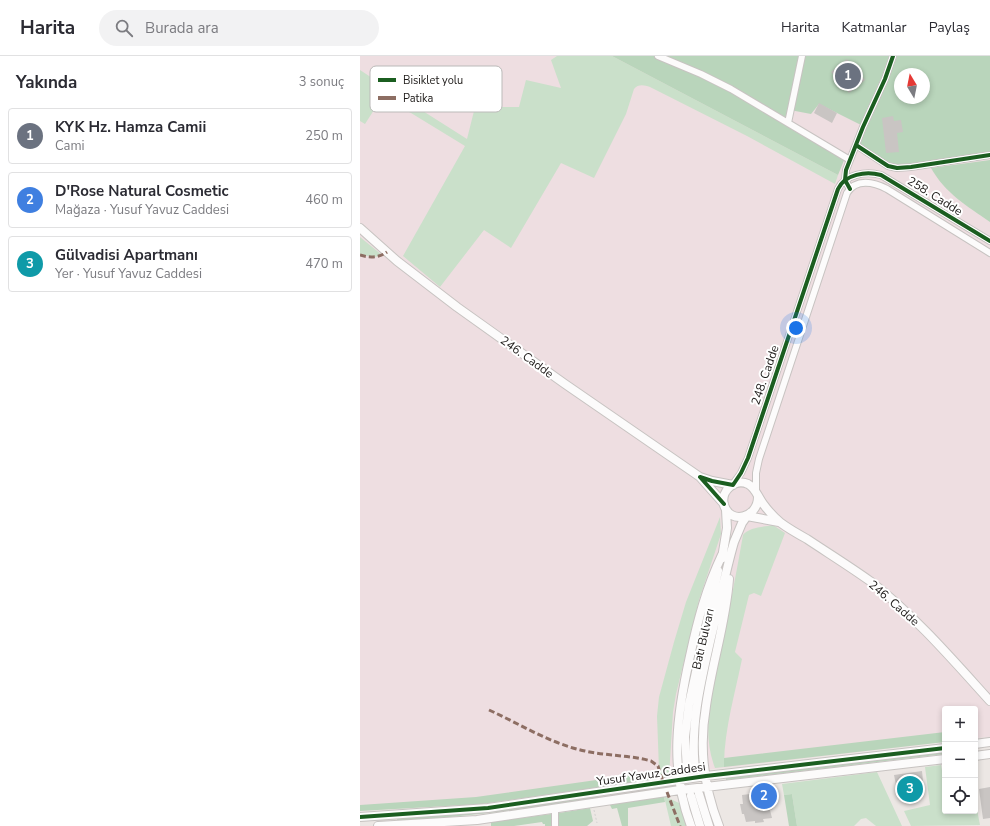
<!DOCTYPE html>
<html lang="tr">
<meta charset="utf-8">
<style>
:root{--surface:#fff;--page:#f2f2f3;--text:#2b2b33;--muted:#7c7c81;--line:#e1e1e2;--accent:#65615f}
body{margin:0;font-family:"Nunito Sans",sans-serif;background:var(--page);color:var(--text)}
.controls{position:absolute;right:12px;bottom:12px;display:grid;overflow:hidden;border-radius:4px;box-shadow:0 2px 6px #0003}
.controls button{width:36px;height:36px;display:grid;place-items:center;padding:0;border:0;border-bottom:1px solid var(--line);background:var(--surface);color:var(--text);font:20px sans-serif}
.compass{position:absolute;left:534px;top:12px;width:36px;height:36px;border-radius:50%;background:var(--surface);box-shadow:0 2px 6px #0003;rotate:350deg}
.you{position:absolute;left:436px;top:272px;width:14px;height:14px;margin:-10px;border:3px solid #fff;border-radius:50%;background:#1a73e8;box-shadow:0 0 0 6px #1a73e833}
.badge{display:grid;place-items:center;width:26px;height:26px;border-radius:50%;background:var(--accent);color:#fff;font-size:13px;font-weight:700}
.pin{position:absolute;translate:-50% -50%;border:2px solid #fff;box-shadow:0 1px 4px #0006}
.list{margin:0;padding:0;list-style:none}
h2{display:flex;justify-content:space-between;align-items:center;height:52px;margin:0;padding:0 16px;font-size:17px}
h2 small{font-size:13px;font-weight:400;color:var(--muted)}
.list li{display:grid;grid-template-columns:26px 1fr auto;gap:12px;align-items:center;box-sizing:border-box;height:56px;margin:0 8px 8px;padding:0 8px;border:1px solid var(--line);border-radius:4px}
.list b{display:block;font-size:15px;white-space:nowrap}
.list p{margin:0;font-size:13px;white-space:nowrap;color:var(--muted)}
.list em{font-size:13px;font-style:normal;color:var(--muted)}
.icon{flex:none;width:22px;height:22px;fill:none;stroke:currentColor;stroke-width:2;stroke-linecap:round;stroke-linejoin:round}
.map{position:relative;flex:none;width:630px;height:770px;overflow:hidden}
header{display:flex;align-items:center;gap:24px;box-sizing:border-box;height:56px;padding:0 20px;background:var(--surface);border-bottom:1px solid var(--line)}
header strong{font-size:19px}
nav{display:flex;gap:22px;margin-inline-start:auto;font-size:14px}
.search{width:280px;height:36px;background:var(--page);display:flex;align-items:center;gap:10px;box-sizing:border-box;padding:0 14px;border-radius:22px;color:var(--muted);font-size:15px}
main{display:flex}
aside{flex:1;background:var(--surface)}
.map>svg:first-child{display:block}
.education{fill:#eedee1;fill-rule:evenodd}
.green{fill:#cae0ca}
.forest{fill:#b9d5bb;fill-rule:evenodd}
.building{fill:#c9c5c3}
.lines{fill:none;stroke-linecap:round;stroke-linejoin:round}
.minor-casing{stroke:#c7c3c1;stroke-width:8}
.tertiary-casing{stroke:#c7c3c1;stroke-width:10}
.path{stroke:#d2d1d0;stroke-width:1;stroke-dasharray:2 2;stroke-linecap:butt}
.minor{stroke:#fcfbfb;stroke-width:6}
.tertiary{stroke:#fcfbfb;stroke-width:8}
.quiet{stroke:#8d6e63;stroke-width:3;stroke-dasharray:6 3;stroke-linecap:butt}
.cycleway-casing{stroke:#fff;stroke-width:6}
.cycleway{stroke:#1b5e20;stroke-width:4}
.labels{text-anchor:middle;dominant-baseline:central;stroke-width:4;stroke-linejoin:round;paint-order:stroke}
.street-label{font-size:12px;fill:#1c1917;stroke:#fff}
.key{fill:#fff;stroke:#bbbab9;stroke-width:1}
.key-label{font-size:11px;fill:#1c1917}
</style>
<header>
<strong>Harita</strong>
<div class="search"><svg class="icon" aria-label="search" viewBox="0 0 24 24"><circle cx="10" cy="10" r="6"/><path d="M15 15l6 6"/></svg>Burada ara</div>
<nav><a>Harita</a><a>Katmanlar</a><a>Paylaş</a></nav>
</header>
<main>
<aside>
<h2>Yakında<small>3 sonuç</small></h2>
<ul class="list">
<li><span class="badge" style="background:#6b7280">1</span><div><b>KYK Hz. Hamza Camii</b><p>Cami</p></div><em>250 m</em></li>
<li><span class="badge" style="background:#3f7fe0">2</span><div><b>D'Rose Natural Cosmetic</b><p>Mağaza · Yusuf Yavuz Caddesi</p></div><em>460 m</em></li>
<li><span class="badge" style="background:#0f9aa8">3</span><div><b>Gülvadisi Apartmanı</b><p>Yer · Yusuf Yavuz Caddesi</p></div><em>470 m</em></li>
</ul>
</aside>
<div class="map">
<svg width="630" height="770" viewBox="0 0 630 770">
<rect width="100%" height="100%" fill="#ece7e4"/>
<path class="education" d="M0,0H630V681L615,682V653H585V686L345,714L326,716L303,722L122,748L0,755ZM540,18H564V42H540Z"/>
<path class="green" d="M197,0H252L478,119L475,128L387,80L290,31C284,29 278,28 274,33L266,58L234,122L201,107L151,192L124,174L80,231L43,200L105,90L51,57L21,43L5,68L0,65V14L44,43L107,83L115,51H159L166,24L201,32L191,4Z
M0,181L22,199L15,201L0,199Z
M360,461L361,478L339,544L316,638L313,656L309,721L303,722L299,713L297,660L299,641L314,586L326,546Z
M413,469L425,477L401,540L394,537L389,539L375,596L382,603C375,638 364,674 364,711L355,712C339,671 355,625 363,584C370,549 377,514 383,479C389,471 404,471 413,469Z
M581,709L585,731V755H615V743L620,769L551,770L544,755L570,749L565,711Z
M517,716L542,770H516L506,762L501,763L494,770H437L432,738L424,739L422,728Z
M304,740L319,747L328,770H311Z"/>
<path class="forest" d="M252,0H630V99L537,112L496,89L503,70L459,48L451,58L430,54L428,67L485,102L478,119ZM540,18H564V42H540Z
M630,104V166C607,150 585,137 571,112Z
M585,676V686L364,711V702Z
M585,696V698L366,724V721Z
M300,715L303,722L122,748L0,755V749L116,741Z
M432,738L437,770H429L424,739Z
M237,740L238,742L138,756L90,761L37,765V762L112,757Z
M304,740L305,746L268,752V770H262L257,752L252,753L250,749Z
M230,752L233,765L227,770H199V757Z
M191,758V770H185V768H183L182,766L154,770H131V766Z"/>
<path class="building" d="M487,3L505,24L489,37L471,16Z
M459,47L477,57L472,67L454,57Z
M533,60L534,65L541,64L543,76L537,77L539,96L526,97L522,62Z
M562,715L563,725L556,726L558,738L554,739L555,743L545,745L542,728L536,729L534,719Z
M630,731V762L623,763L619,733Z
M399,734V736L407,735L409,743L411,742L413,753L410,754L412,762L403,763L404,766L395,767V765L386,766L384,758H382L380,748H383L382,739L390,738L389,736Z"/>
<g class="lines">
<defs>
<path id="minor" d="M298,0L341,18L371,33L490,104
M428,67L442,0
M496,89L528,110L537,112L551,111L630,99
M490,133L485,124L486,114L503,71L525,23L533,0
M373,428L381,417L388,402L478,133C485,118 506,115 521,119L630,185
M396,436V417L399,403L487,137C496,122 514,126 527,133L630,197
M195,770V753"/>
<path id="tertiary" d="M0,172L37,205L97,251L205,328L340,421
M398,441C398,462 370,469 364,449C360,435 375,422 388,428C396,432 398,442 404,449C409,456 415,462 421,467C429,473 438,478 447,483C468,497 489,510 510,525C555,560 592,603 630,645
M364,448L340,421L352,425L373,429
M362,502L367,472L366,454
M615,688L630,686
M615,700L630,698
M335,713C330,668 341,625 351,581C359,549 365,517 374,486L382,467L387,460L419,466
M327,714L325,681L329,648L358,515
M339,738L349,770
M331,740L340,770
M0,761L128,752L346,720L585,692
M18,770L117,764L320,734L585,703
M331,770C309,712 317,658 330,600C338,563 346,533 362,499
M359,770C344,732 339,690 346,650C352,607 366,566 369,523"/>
</defs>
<use href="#minor" class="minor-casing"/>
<use href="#tertiary" class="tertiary-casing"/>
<path class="path" d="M234,754L237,767"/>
<use href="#minor" class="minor"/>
<use href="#tertiary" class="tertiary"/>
<path class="quiet" d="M0,199C9,202 19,202 27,196
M129,654C160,668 191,688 225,695C247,700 270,699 291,705L298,710L303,726
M307,736L320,770"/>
<defs>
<path id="cycleway" d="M496,89L528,110L537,112L551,111L630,99
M490,133L485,124L486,114L503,71L525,23L533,0
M364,448L340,421L352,425L373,429L381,417L388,402L478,133C485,118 506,115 521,119L630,185
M0,761L128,752L346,720L585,692"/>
</defs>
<use href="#cycleway" class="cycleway-casing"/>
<use href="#cycleway" class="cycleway"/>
</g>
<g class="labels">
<g class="street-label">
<text transform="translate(575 140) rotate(32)">258. Cadde</text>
<text transform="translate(167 301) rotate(36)">246. Cadde</text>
<text transform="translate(405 319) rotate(-71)">248. Cadde</text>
<text transform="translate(534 547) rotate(41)">246. Cadde</text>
<text transform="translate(343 583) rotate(-77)">Batı Bulvarı</text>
<text transform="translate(291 718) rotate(-8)">Yusuf Yavuz Caddesi</text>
</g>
</g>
<rect x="10" y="10" width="132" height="46" rx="6" class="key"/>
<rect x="18" y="22" width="18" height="4" fill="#1b5e20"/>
<rect x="18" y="40" width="18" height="4" fill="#8d6e63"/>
<g class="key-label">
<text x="43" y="28">Bisiklet yolu</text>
<text x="43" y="46">Patika</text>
</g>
</svg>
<div class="controls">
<button>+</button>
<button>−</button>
<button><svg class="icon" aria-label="locate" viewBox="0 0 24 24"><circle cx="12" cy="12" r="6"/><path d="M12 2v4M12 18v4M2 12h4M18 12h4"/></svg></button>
</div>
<svg class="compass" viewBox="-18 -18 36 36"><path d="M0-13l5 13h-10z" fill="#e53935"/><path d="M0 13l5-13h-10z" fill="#7c7c81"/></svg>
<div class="you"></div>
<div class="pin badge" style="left:488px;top:20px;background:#6b7280">1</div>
<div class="pin badge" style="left:404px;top:740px;background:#3f7fe0">2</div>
<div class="pin badge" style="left:550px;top:733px;background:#0f9aa8">3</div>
</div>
</main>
